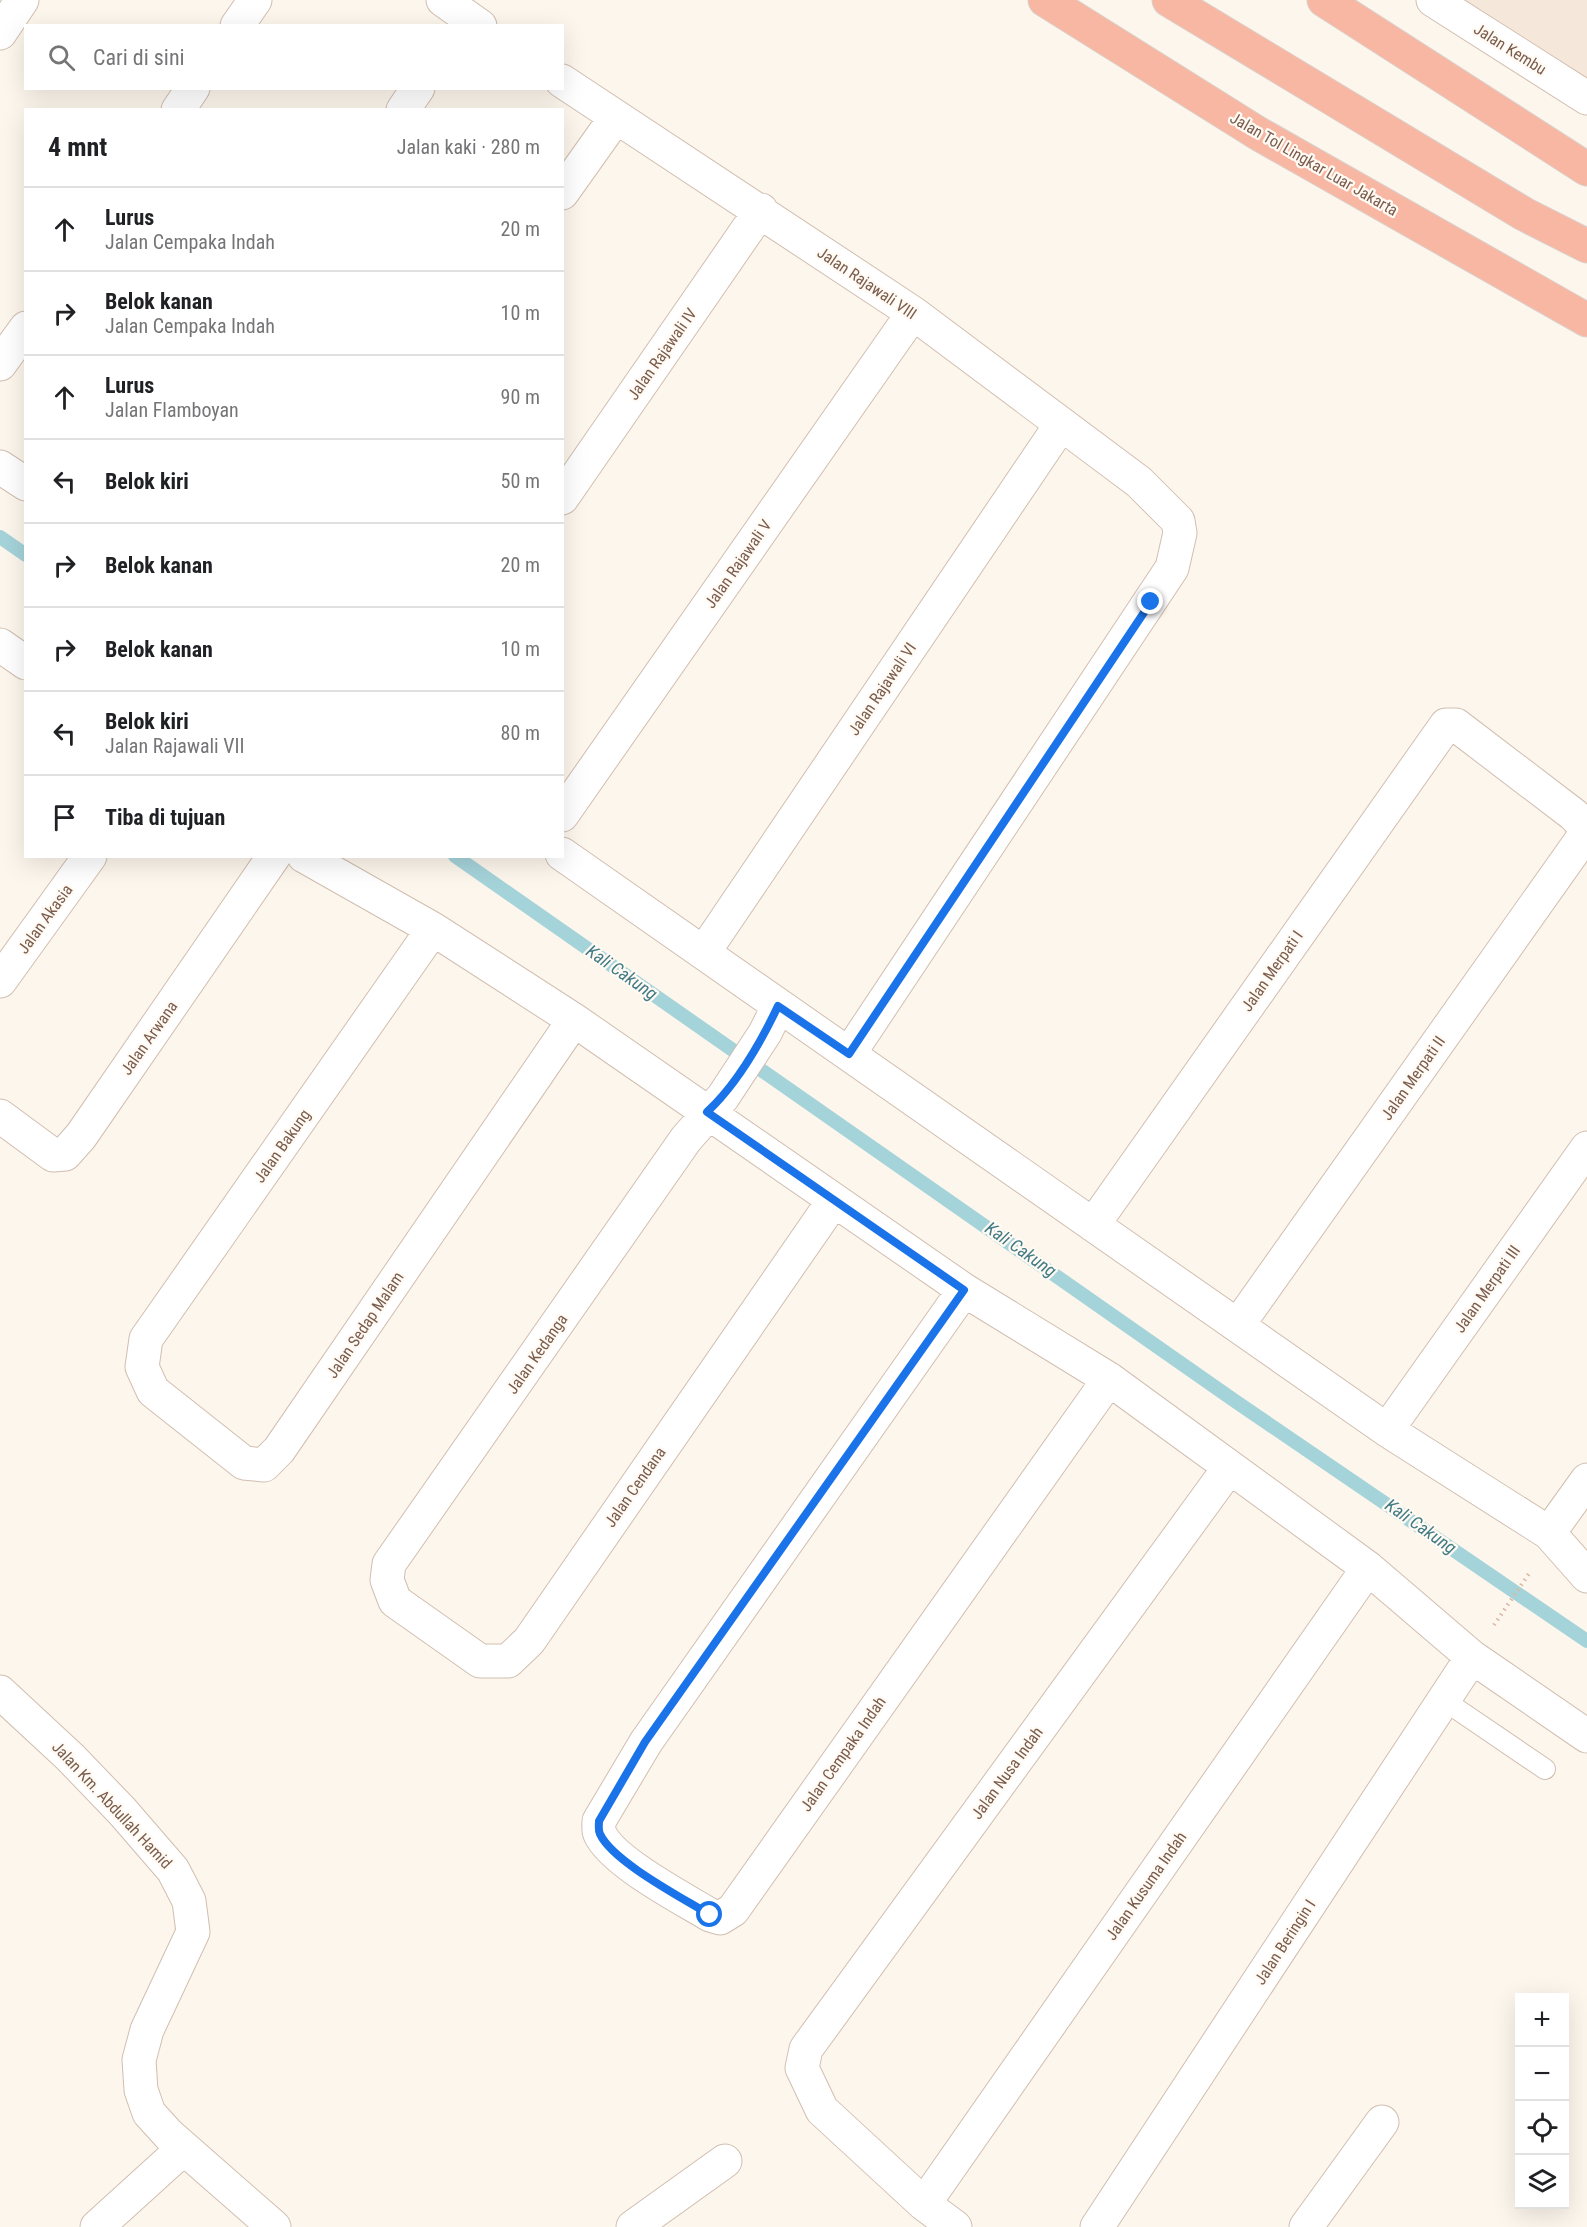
<!DOCTYPE html>
<html lang="id">
<meta charset="utf-8">
<style>
:root{--surface:#fff;--page:#f2f2f2;--text:#202124;--muted:#757577;--line:#e0e0e0}
body{margin:0;font-family:"Roboto Condensed",sans-serif;background:var(--page);color:var(--text)}
.controls{position:absolute;right:18px;bottom:18px;display:grid;overflow:hidden;border-radius:0px;box-shadow:0 6px 24px #0002}
.controls button{width:54px;height:54px;display:grid;place-items:center;padding:0;border:0;border-bottom:2px solid var(--line);background:var(--surface);color:var(--text);font:30px sans-serif}
.stop{position:absolute;width:18px;height:18px;margin:-14px;border:4px solid #1a73e8;border-radius:50%;background:#fff}
.stop.end{background:#1a73e8;border-color:#fff;box-shadow:0 2px 6px #0008}
.list{margin:0;padding:0;list-style:none}
h2{display:flex;justify-content:space-between;align-items:center;height:78px;margin:0;padding:0 24px;font-size:26px}
h2 small{font-size:20px;font-weight:400;color:var(--muted)}
.list li{display:grid;grid-template-columns:39px 1fr auto;gap:18px;align-items:center;box-sizing:border-box;height:84px;padding:0 24px;border-top:2px solid var(--line)}
.list b{display:block;font-size:22px;white-space:nowrap}
.list p{margin:0;font-size:20px;white-space:nowrap;color:var(--muted)}
.list em{font-size:20px;font-style:normal;color:var(--muted)}
.icon{flex:none;width:33px;height:33px;fill:none;stroke:currentColor;stroke-width:2;stroke-linecap:round;stroke-linejoin:round}
.map{position:relative;flex:none;width:1587px;height:2227px;overflow:hidden}
.search{position:absolute;background:var(--surface);box-shadow:0 6px 24px #0002;left:24px;top:24px;width:540px;height:66px;display:flex;align-items:center;gap:15px;box-sizing:border-box;padding:0 21px;border-radius:0px;color:var(--muted);font-size:22px}
.panel{position:absolute;background:var(--surface);box-shadow:0 6px 24px #0002;left:24px;top:108px;width:540px;height:750px;border-radius:0px}
.map>svg:first-child{display:block}
.residential{fill:#f5e8da}
.lines{fill:none;stroke-linecap:round;stroke-linejoin:round}
.stream{stroke:#a5d3da;stroke-width:14}
.lane-casing{stroke:#d1beb0;stroke-width:22}
.street-casing{stroke:#d1beb0;stroke-width:35}
.highway-casing{stroke:#dad1cd;stroke-width:35}
.path{stroke:#d9b8a5;stroke-width:4;stroke-dasharray:1.5 4.5;stroke-linecap:butt}
.lane{stroke:#fff;stroke-width:20}
.street{stroke:#fff;stroke-width:33}
.highway{stroke:#f7b7a3;stroke-width:33}
.route{stroke:#1a73e8;stroke-width:8}
.labels{text-anchor:middle;dominant-baseline:central;stroke-width:4.5;stroke-linejoin:round;paint-order:stroke}
.street-label{font-size:16px;fill:#7a5c4d;stroke:#fffaf3}
.water-label{font-size:18px;font-style:italic;fill:#437c86;stroke:#fffaf3}
</style>
<div class="map">
<svg width="1587" height="2227" viewBox="0 0 1587 2227">
<rect width="100%" height="100%" fill="#fdf6ec"/>
<path class="residential" d="M1428,0H1587V97Z"/>
<g class="lines">
<path class="stream" d="M0,537L26,555
M455,856L1235,1401L1587,1641"/>
<defs>
<path id="lane" d="M1445,1701L1545,1769"/>
<path id="street" d="M443,0L480,26
M1433,0L1587,98
M237,26L255,0
M0,33L22,0
M562,81L913,313L1139,482L1178,521L1180,533L1172,568L849,1054
M178,110L193,88
M403,110L418,88
M562,193L616,117
M0,364L26,328
M0,467L26,484
M562,498L761,210
M0,645L26,663
M562,815L913,313
M562,854L1387,1430L1549,1533L1587,1576
M304,856L433,929L574,1020L964,1290L1109,1379L1368,1568L1472,1657L1587,1736
M433,929L146,1339L142,1367L153,1391L244,1463L264,1465L279,1450L574,1020
M704,952L1060,426
M0,981L90,856
M778,1007L765,1033L723,1097L686,1139L389,1564L387,1580L395,1601L480,1661H508L529,1641L834,1200
M0,1116L53,1155L65,1154L81,1136L274,856
M1093,1225L1446,725H1456L1574,815L1587,829
M964,1290L646,1742L599,1821C599,1825 598,1830 600,1834C613,1862 682,1898 710,1915L720,1918L733,1910L1109,1379
M1238,1325L1587,832
M1387,1430L1587,1148
M1549,1533L1587,1480
M0,1692L70,1757L122,1811L173,1870L189,1901L193,1932L147,2030L139,2060L141,2090L149,2113L169,2135L274,2227
M924,2204L1368,1568
M97,2227L184,2148
M633,2227L725,2161
M955,2227L924,2204L822,2110L802,2068L806,2049L1229,1468
M1097,2227L1472,1657
M1306,2227L1382,2122"/>
<path id="highway" d="M1045,0L1259,134L1587,320
M1169,0L1524,214L1587,246
M1324,0L1587,169"/>
</defs>
<use href="#lane" class="lane-casing"/>
<use href="#street" class="street-casing"/>
<use href="#highway" class="highway-casing"/>
<path class="path" d="M1494,1625L1530,1572"/>
<use href="#lane" class="lane"/>
<use href="#street" class="street"/>
<use href="#highway" class="highway"/>
</g>
<g class="lines">
<path class="route" d="M710,1915C683,1898 613,1862 600,1834C598,1830 599,1825 599,1821L645,1742L964,1290L707,1112C737,1084 760,1044 778,1006L849,1054L1151,602"/>
</g>
<g class="labels">
<g class="street-label">
<text transform="translate(1510 49) rotate(32)">Jalan Kembu</text>
<text transform="translate(1314 164) rotate(30)">Jalan Tol Lingkar Luar Jakarta</text>
<text transform="translate(867 283) rotate(34)">Jalan Rajawali VIII</text>
<text transform="translate(662 354) rotate(-55)">Jalan Rajawali IV</text>
<text transform="translate(738 564) rotate(-55)">Jalan Rajawali V</text>
<text transform="translate(882 689) rotate(-56)">Jalan Rajawali VI</text>
<text transform="translate(45 919) rotate(-54)">Jalan Akasia</text>
<text transform="translate(1272 971) rotate(-55)">Jalan Merpati I</text>
<text transform="translate(149 1038) rotate(-55)">Jalan Arwana</text>
<text transform="translate(1413 1078) rotate(-55)">Jalan Merpati II</text>
<text transform="translate(282 1146) rotate(-55)">Jalan Bakung</text>
<text transform="translate(1487 1289) rotate(-55)">Jalan Merpati III</text>
<text transform="translate(365 1325) rotate(-56)">Jalan Sedap Malam</text>
<text transform="translate(537 1354) rotate(-55)">Jalan Kedanga</text>
<text transform="translate(635 1487) rotate(-55)">Jalan Cendana</text>
<text transform="translate(843 1754) rotate(-55)">Jalan Cempaka Indah</text>
<text transform="translate(1007 1773) rotate(-54)">Jalan Nusa Indah</text>
<text transform="translate(112 1805) rotate(47)">Jalan Km. Abdullah Hamid</text>
<text transform="translate(1146 1886) rotate(-55)">Jalan Kusuma Indah</text>
<text transform="translate(1285 1942) rotate(-57)">Jalan Beringin I</text>
</g>
<g class="water-label">
<text transform="translate(622 972) rotate(35)">Kali Cakung</text>
<text transform="translate(1021 1249) rotate(35)">Kali Cakung</text>
<text transform="translate(1421 1526) rotate(35)">Kali Cakung</text>
</g>
</g>
</svg>
<div class="controls">
<button>+</button>
<button>−</button>
<button><svg class="icon" aria-label="locate" viewBox="0 0 24 24"><circle cx="12" cy="12" r="6"/><path d="M12 2v4M12 18v4M2 12h4M18 12h4"/></svg></button>
<button><svg class="icon" aria-label="layers" viewBox="0 0 24 24"><path d="M12 4l9 5-9 5-9-5zM3 14l9 5 9-5"/></svg></button>
</div>
<div class="stop" style="left:710px;top:1915px"></div>
<div class="stop end" style="left:1151px;top:602px"></div>
<div class="search"><svg class="icon" aria-label="search" viewBox="0 0 24 24"><circle cx="10" cy="10" r="6"/><path d="M15 15l6 6"/></svg>Cari di sini</div>
<section class="panel">
<h2>4 mnt<small>Jalan kaki · 280 m</small></h2>
<ul class="list">
<li><svg class="icon" aria-label="ahead" viewBox="0 0 24 24"><path d="M12 20V5M6 11l6-6 6 6"/></svg><div><b>Lurus</b><p>Jalan Cempaka Indah</p></div><em>20 m</em></li>
<li><svg class="icon" aria-label="right" viewBox="0 0 24 24"><path d="M7 20v-9h11M14 6l5 5-5 5"/></svg><div><b>Belok kanan</b><p>Jalan Cempaka Indah</p></div><em>10 m</em></li>
<li><svg class="icon" aria-label="ahead" viewBox="0 0 24 24"><path d="M12 20V5M6 11l6-6 6 6"/></svg><div><b>Lurus</b><p>Jalan Flamboyan</p></div><em>90 m</em></li>
<li><svg class="icon" aria-label="left" viewBox="0 0 24 24"><path d="M17 20v-9H6M10 6l-5 5 5 5"/></svg><div><b>Belok kiri</b></div><em>50 m</em></li>
<li><svg class="icon" aria-label="right" viewBox="0 0 24 24"><path d="M7 20v-9h11M14 6l5 5-5 5"/></svg><div><b>Belok kanan</b></div><em>20 m</em></li>
<li><svg class="icon" aria-label="right" viewBox="0 0 24 24"><path d="M7 20v-9h11M14 6l5 5-5 5"/></svg><div><b>Belok kanan</b></div><em>10 m</em></li>
<li><svg class="icon" aria-label="left" viewBox="0 0 24 24"><path d="M17 20v-9H6M10 6l-5 5 5 5"/></svg><div><b>Belok kiri</b><p>Jalan Rajawali VII</p></div><em>80 m</em></li>
<li><svg class="icon" aria-label="arrive" viewBox="0 0 24 24"><path d="M6 21V4h12l-3 4 3 4H6"/></svg><div><b>Tiba di tujuan</b></div></li>
</ul>
</section>
</div>
